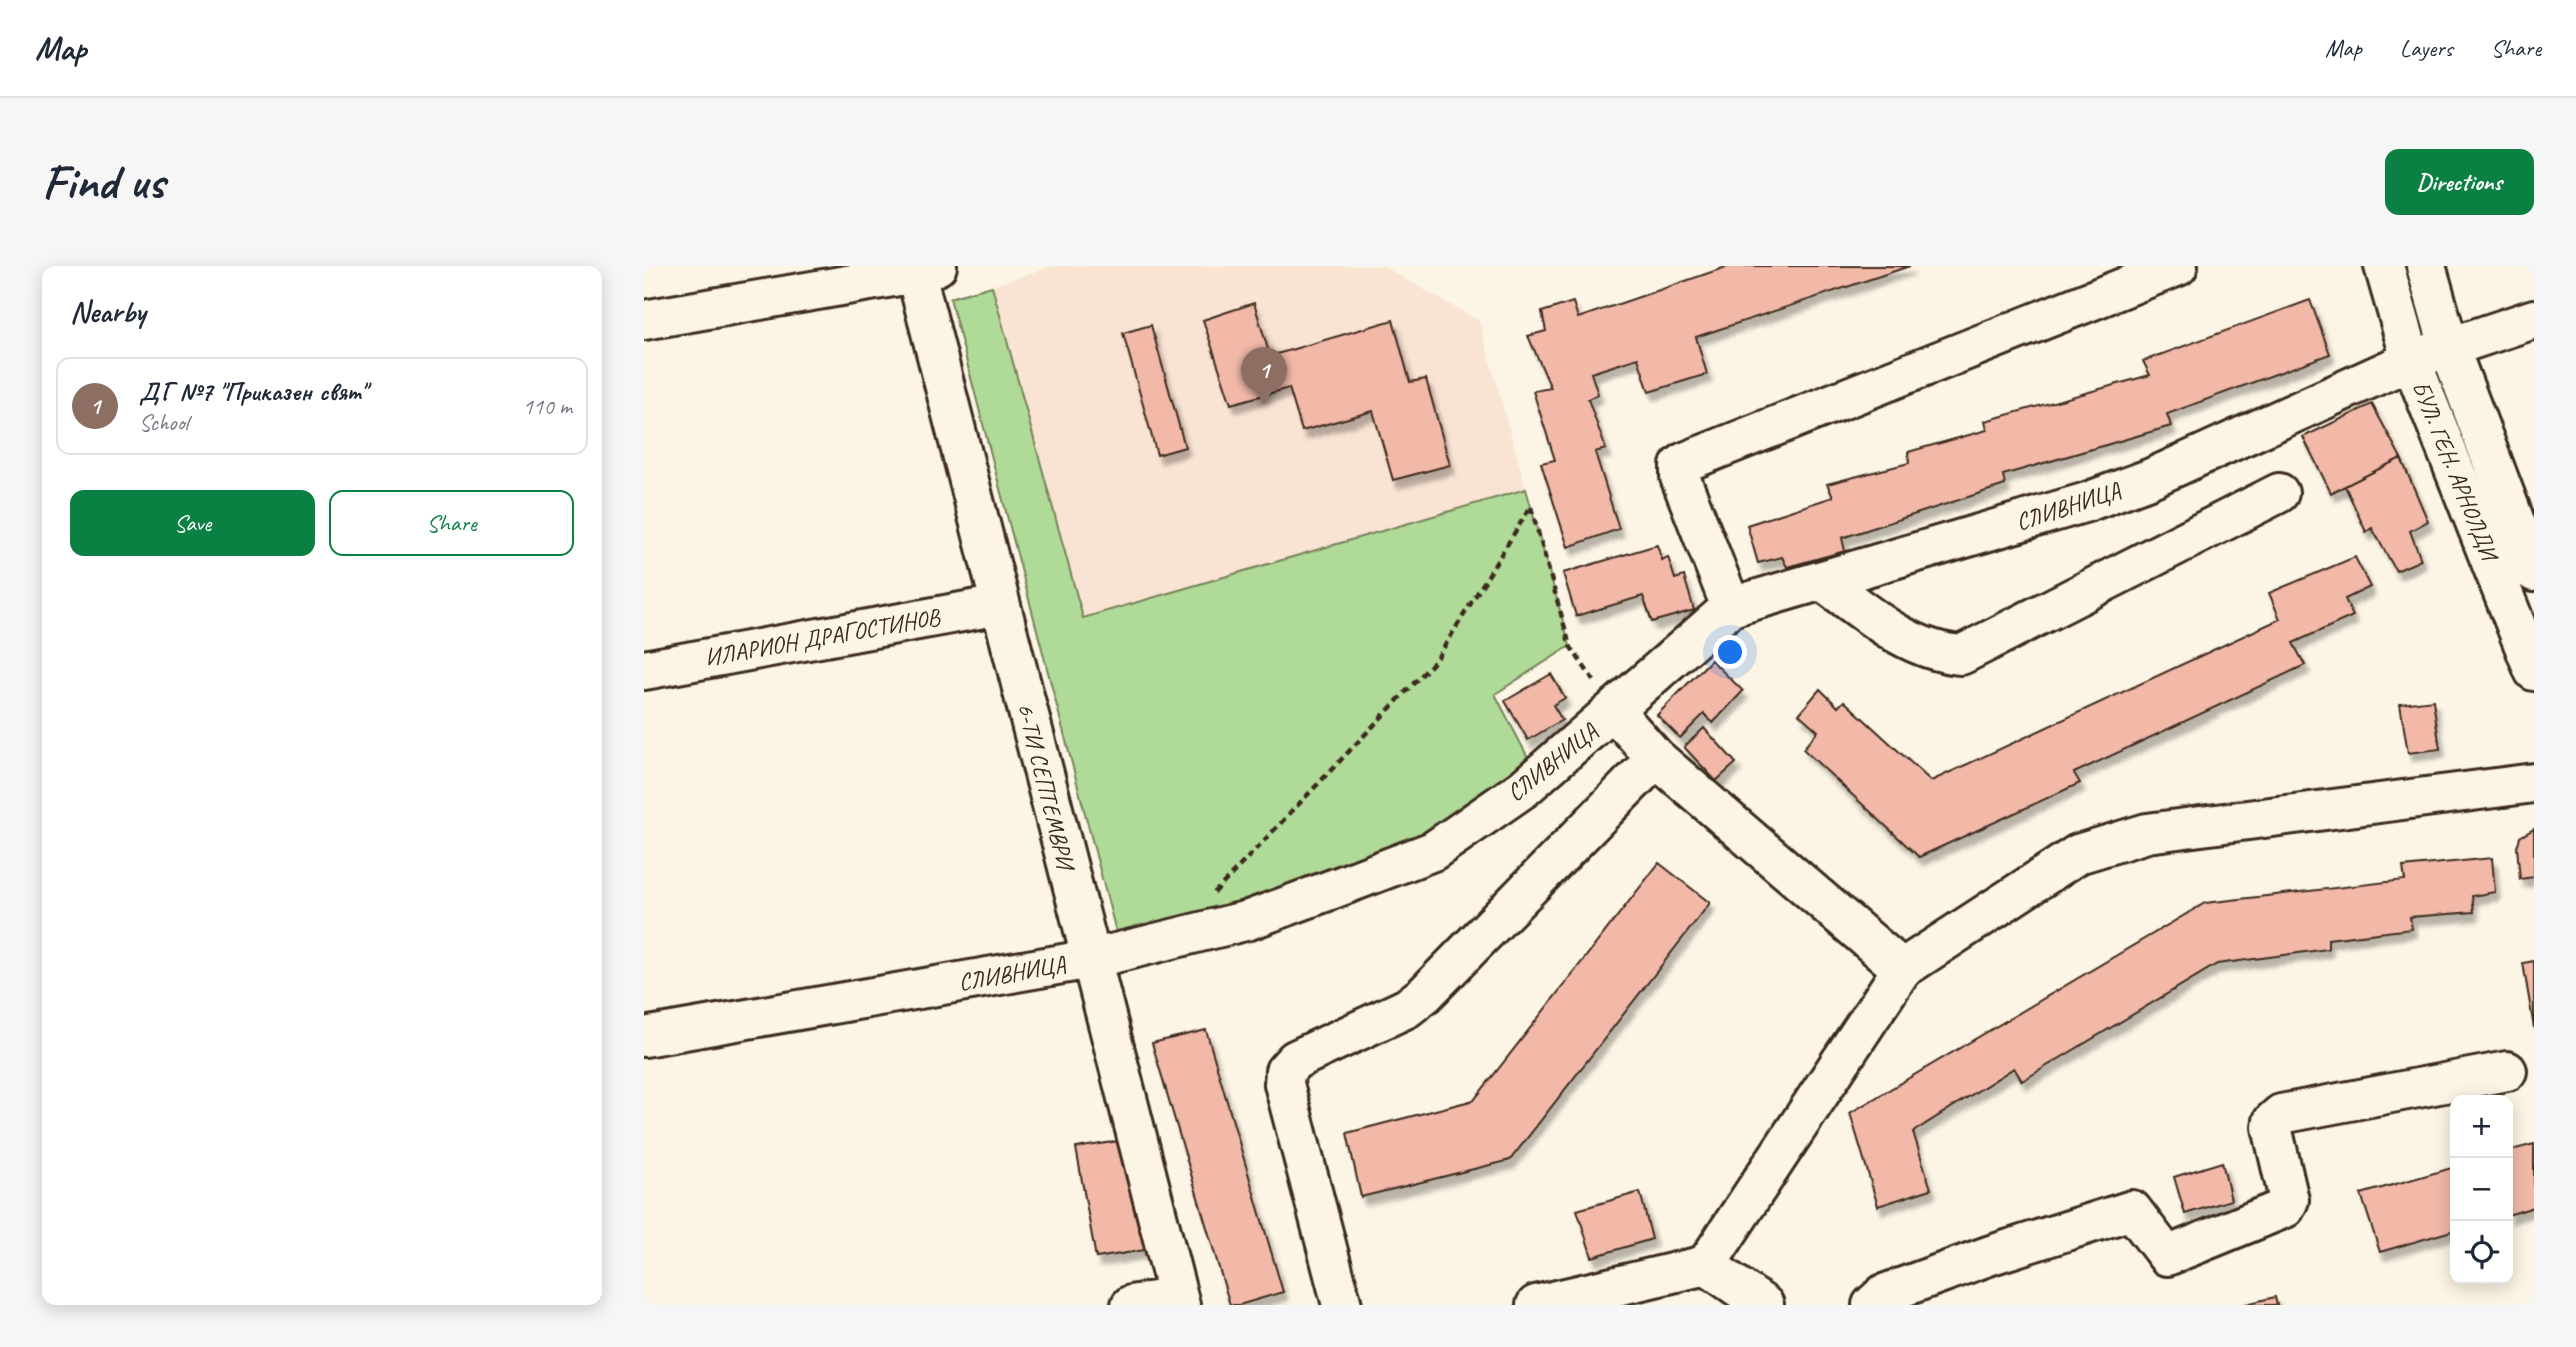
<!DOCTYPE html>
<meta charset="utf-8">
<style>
:root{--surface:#fff;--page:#f6f6f7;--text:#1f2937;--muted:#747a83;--line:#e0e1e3;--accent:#0b8043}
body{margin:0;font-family:Caveat,sans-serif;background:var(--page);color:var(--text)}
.controls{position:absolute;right:21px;bottom:21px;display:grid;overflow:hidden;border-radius:14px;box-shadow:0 4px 18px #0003}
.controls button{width:63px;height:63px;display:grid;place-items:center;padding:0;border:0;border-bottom:2px solid var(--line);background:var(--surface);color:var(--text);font:35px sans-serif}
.you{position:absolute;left:1087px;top:387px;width:24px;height:24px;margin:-18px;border:5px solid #fff;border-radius:50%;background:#1a73e8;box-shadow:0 0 0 10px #1a73e833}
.badge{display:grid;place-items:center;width:46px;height:46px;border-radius:50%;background:var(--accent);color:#fff;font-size:23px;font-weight:700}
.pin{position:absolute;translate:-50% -58px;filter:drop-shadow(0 2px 4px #0008)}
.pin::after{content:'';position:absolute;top:37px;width:24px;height:21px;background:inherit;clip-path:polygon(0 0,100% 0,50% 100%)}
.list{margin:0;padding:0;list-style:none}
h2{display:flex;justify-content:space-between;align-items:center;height:91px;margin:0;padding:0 28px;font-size:30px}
h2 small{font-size:23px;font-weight:400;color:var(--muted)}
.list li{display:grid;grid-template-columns:46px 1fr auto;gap:21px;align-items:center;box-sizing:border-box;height:98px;margin:0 14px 14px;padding:0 14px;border:2px solid var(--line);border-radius:14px}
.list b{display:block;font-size:26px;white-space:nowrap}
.list p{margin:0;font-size:23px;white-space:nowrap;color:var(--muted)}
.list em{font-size:23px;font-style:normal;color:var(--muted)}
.actions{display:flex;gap:14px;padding:21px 28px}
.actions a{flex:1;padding:16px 0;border:2px solid var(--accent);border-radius:14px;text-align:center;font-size:24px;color:var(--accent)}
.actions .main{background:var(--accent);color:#fff}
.icon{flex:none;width:38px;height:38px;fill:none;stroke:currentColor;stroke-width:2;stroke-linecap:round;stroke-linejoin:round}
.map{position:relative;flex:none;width:1890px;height:1039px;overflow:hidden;border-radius:14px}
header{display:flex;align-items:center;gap:42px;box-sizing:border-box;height:98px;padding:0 35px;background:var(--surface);border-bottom:2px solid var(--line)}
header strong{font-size:33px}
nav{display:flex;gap:38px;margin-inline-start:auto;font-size:24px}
.intro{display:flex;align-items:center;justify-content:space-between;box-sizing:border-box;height:168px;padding:0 42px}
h1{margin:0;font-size:49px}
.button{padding:18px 32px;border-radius:14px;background:var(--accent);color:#fff;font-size:24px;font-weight:700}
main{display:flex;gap:42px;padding:0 42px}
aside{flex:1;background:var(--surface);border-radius:14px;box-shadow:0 4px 18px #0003}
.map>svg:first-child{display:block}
.built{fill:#f9e3d3}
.green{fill:#b0da97;stroke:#76825a;stroke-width:2}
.building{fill:#f2b9a9;stroke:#3b2a1e;stroke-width:2;filter:url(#shadow)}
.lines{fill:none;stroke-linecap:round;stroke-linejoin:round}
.minor-casing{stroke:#3b2a1e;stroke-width:44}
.path{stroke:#3b2a1e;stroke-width:4.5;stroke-dasharray:7 5;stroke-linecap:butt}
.minor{stroke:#fcf5e5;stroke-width:38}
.labels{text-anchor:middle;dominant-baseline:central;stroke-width:7;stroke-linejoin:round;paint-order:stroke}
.street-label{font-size:24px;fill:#3b2a1e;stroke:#fcf5e5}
</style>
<header>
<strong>Map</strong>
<nav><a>Map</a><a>Layers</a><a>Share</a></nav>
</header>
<div class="intro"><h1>Find us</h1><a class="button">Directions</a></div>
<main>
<aside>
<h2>Nearby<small></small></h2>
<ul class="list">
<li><span class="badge" style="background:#8d6e63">1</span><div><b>ДГ №7 &quot;Приказен свят&quot;</b><p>School</p></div><em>110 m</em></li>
</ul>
<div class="actions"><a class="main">Save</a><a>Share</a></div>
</aside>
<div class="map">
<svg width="1890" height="1039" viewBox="0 0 1890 1039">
<defs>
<filter id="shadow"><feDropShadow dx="4.5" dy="8" stdDeviation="2" flood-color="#0004"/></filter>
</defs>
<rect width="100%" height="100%" fill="#fcf5e5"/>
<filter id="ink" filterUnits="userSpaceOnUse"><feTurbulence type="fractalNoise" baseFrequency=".0143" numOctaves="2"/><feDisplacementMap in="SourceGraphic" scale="14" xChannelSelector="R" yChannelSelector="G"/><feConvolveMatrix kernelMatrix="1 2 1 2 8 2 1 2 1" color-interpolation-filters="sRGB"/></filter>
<g filter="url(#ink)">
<path class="built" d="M409,0H739L835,55L882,223L439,352L348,20Z"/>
<path class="green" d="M348,20L439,352L882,223L926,380L851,428L891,505L795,580L476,681L306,32Z"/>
<path class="building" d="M1085,0H1266L1052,71L1063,108L1005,126L994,92L947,107L954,128L944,133L962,183L951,186L975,263L924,281L897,197L911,194L889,125L907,122L884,70L902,65L898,46L929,36L934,52Z
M1666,34L1686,88L1523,148L1527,160L1359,209L1361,219L1198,272L1201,285L1143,301L1138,291L1114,297L1103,259L1189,231L1183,218L1265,197L1264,186L1343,164L1341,155L1506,109L1499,95Z
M610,37L626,90L749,54L766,116L782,113L806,199L749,214L729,145L658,165L645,122L587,138L559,54Z
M507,59L541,181L513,189L479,67Z
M1728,138L1757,192L1687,227L1659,171Z
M1757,192L1784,255L1766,265L1777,294L1752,305L1728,262L1722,266L1701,220Z
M1013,279L1018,294L1024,291L1031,313L1040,310L1050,344L1008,356L999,330L932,350L919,307Z
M1711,291L1726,321L1701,333L1709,350L1649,377L1661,399L1430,507L1436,517L1275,591L1159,483L1174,465L1155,448L1176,423L1194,441L1200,435L1287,515L1636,353L1625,327Z
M1067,394L1099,425L1069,457L1060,448L1036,472L1013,449Z
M907,408L921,432L909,439L918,454L884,474L861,435Z
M1789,434L1796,483L1764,487L1756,438Z
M1060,462L1092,497L1072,515L1040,481Z
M1890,563V611L1876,613L1873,581L1876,571Z
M1848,592L1851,626L1828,630L1830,646L1766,651L1768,663L1684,673V683L1573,698L1378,815L1370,802L1269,866L1287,923L1234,940L1206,847L1561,637L1761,614L1759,601Z
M1015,597L1066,637L866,894L717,931L703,867L830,834Z
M1890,695V762L1879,697Z
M562,764L639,1026L595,1039H586L508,777Z
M487,873L507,983L452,992L432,882Z
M1890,878V941L1864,949V885Z
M1578,896L1587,934L1541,948L1530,911Z
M1811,901V964L1736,986L1717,928Z
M996,926L1008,973L948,991L933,944Z
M1631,1031L1633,1039H1598Z"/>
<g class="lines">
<defs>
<path id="minor" d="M270,0L536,1039
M1740,0L1767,94L1890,405
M1782,0L1805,81L1890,306
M0,54L272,7L293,0
M1180,316C1221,346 1264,385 1317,389L1635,227
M1087,341L1036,211V200L1041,196L1534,0
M0,404L356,339
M970,445L1012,492L1258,703
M0,771L447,693L605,654L697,620L789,585L880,522L1087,341L1443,236L1505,213L1767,94L1890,53
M1062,999L1258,703L1434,588L1503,567L1890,517
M487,1039L534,1031
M698,1039L640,818L641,805L651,794L763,742L781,728L1012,492
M892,1039L1062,999L1120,1039
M1228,1039L1240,1028L1347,989L1488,944L1523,990L1641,942L1645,934L1628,861L1629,855L1637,848L1863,805"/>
</defs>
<use href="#minor" class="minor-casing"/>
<path class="path" d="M887,241L926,380L950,415
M570,627L792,394L887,240"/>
<use href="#minor" class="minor"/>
</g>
</g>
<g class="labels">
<g class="street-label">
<text transform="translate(1811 204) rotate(68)">БУЛ. ГЕН. АРНОЛДИ</text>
<text transform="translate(1424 240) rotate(-18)">СЛИВНИЦА</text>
<text transform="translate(178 371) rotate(-10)">ИЛАРИОН ДРАГОСТИНОВ</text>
<text transform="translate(908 496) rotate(-39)">СЛИВНИЦА</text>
<text transform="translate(402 520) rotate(76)">6-ТИ СЕПТЕМВРИ</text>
<text transform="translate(368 707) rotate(-10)">СЛИВНИЦА</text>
</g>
</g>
</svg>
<div class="controls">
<button>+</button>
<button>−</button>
<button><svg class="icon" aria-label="locate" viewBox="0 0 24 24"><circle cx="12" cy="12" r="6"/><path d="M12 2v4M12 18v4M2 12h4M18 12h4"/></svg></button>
</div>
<div class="you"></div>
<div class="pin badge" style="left:620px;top:139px;background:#8d6e63">1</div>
</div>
</main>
